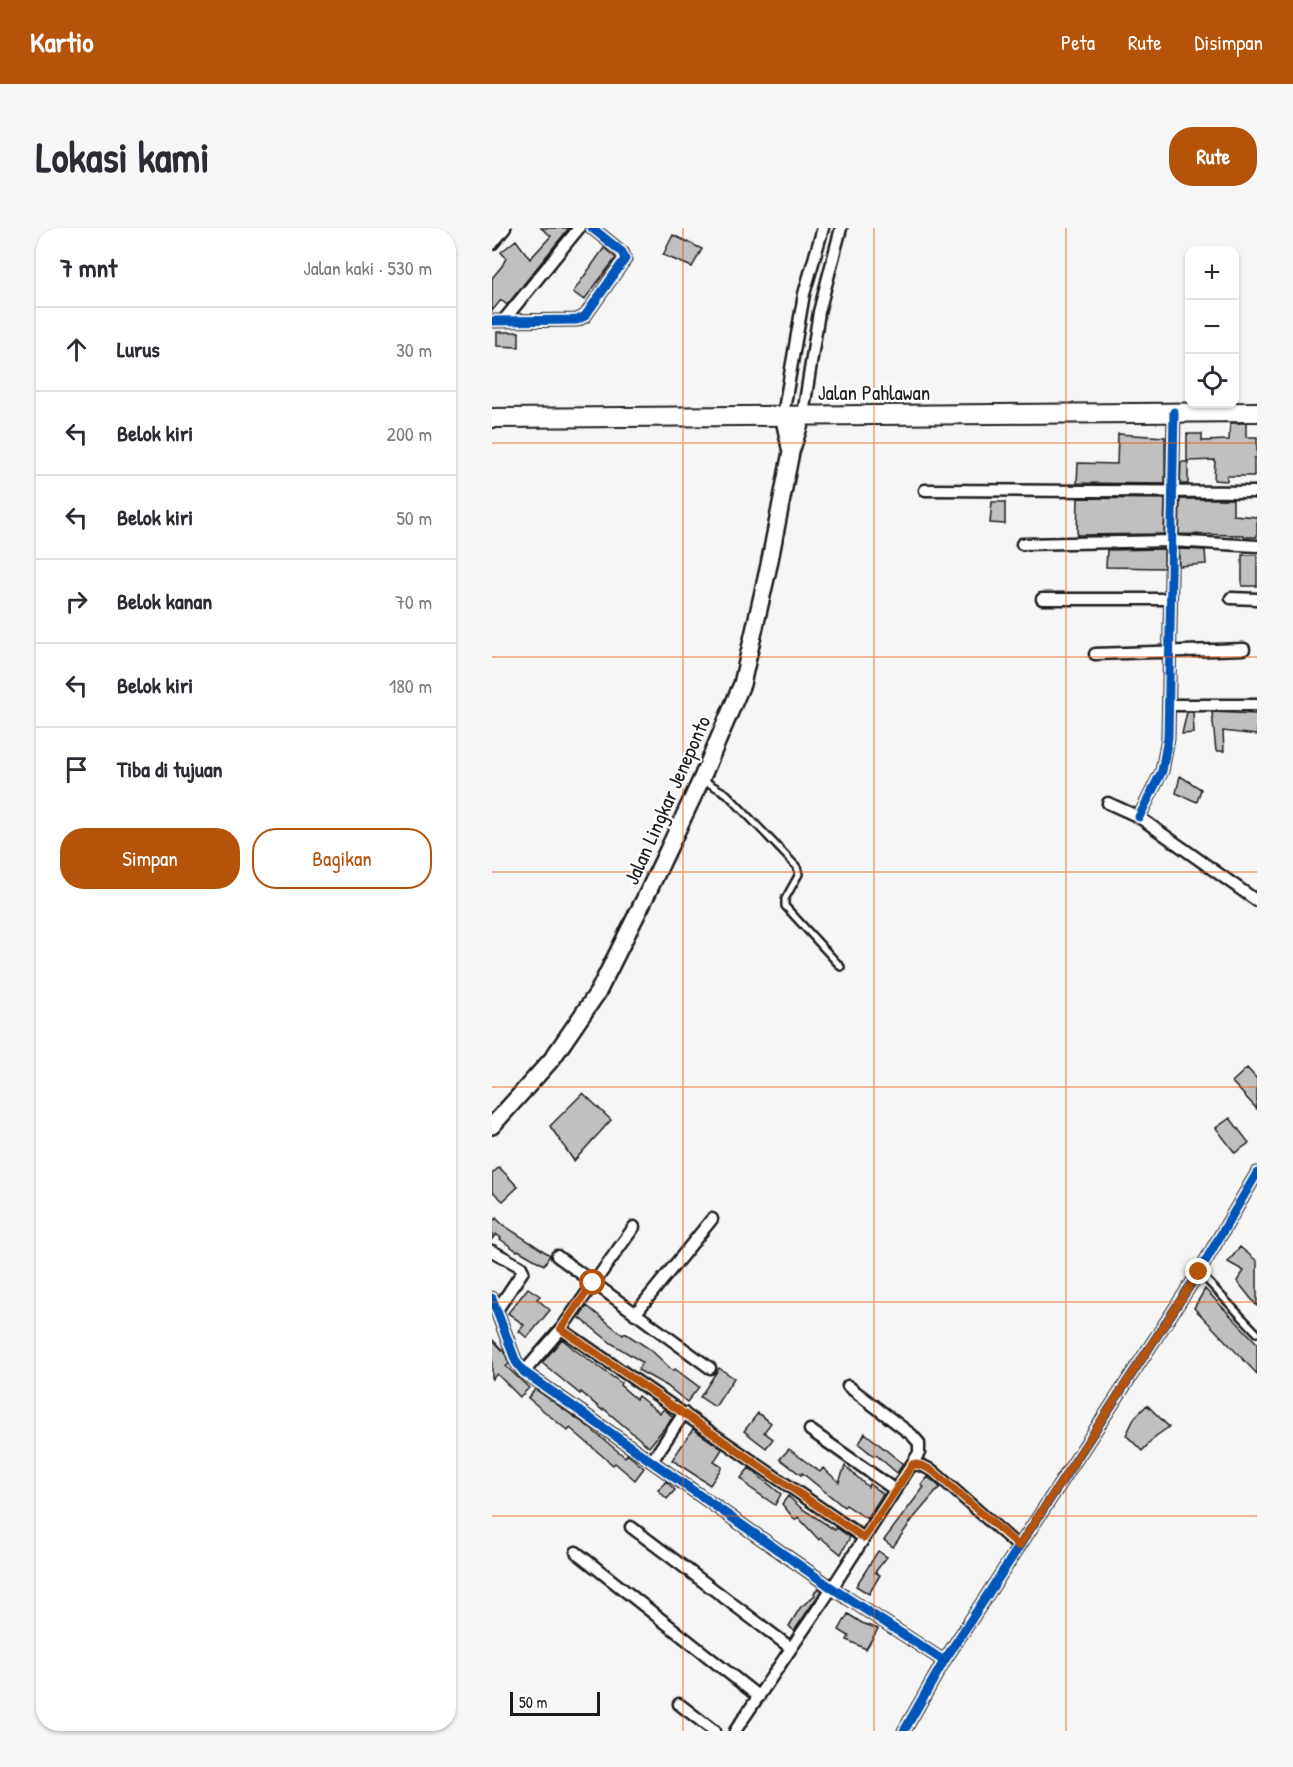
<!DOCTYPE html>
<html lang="id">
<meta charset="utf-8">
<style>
:root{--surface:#fff;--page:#f7f7f7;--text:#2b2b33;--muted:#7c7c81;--line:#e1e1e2;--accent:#b45309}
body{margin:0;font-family:"Patrick Hand",sans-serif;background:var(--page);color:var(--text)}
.controls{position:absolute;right:18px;top:18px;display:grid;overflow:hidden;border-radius:12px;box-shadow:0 2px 4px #0004}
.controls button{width:54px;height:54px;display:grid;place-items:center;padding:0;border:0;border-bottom:2px solid var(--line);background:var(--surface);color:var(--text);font:30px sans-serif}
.scale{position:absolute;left:18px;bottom:15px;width:90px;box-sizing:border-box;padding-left:6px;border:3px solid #1c1c1c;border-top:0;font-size:16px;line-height:21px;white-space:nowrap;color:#1c1c1c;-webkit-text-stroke:4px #fff;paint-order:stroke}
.stop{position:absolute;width:18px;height:18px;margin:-14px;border:4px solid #b45309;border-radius:50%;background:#fff}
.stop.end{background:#b45309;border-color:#fff;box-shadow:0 2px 6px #0008}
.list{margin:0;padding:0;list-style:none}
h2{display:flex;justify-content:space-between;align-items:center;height:78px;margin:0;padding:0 24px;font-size:26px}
h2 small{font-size:20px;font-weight:400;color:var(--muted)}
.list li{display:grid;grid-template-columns:39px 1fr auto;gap:18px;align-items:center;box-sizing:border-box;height:84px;padding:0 24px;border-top:2px solid var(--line)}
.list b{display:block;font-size:22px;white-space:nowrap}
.list em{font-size:20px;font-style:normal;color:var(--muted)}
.actions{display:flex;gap:12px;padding:18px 24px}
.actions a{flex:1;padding:14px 0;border:2px solid var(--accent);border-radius:24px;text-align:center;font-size:21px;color:var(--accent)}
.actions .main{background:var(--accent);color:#fff}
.icon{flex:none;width:33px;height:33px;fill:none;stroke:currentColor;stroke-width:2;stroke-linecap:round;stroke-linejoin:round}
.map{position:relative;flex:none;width:765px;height:1503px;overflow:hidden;border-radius:24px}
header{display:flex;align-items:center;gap:36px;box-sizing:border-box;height:84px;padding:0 30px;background:var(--accent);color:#fff}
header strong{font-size:28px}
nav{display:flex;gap:33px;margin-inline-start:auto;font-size:21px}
.intro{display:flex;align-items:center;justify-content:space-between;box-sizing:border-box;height:144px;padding:0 36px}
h1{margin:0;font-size:42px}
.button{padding:15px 27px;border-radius:24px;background:var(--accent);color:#fff;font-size:21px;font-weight:700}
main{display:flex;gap:36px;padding:0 36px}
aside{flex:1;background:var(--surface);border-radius:24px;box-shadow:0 2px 4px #0004}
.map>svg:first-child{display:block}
.building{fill:#c0c0c0;stroke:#1c1c1c;stroke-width:1.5}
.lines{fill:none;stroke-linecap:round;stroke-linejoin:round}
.service-casing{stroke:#1c1c1c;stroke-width:10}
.minor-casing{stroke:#1c1c1c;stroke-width:15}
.secondary-casing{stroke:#1c1c1c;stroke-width:20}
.trunk-casing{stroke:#1c1c1c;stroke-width:22}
.service{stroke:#fff;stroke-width:5}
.minor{stroke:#fff;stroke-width:10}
.secondary{stroke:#fff;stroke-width:15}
.trunk{stroke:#fff;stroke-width:18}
.cycleway-casing{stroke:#fff;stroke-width:13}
.cycleway{stroke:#0057b8;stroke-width:9}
.route{stroke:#b45309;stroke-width:8}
.grid{fill:none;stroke:#e8590c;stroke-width:1.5;stroke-opacity:0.55}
.labels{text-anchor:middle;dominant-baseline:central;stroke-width:4.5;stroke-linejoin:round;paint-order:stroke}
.street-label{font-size:21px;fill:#1c1c1c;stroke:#fff}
</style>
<header>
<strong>Kartio</strong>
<nav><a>Peta</a><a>Rute</a><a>Disimpan</a></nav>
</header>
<div class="intro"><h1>Lokasi kami</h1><a class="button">Rute</a></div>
<main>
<aside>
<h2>7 mnt<small>Jalan kaki · 530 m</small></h2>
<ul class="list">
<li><svg class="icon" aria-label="ahead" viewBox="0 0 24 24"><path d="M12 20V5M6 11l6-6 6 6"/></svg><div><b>Lurus</b></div><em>30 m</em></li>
<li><svg class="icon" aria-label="left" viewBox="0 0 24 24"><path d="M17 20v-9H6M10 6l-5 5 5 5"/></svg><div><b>Belok kiri</b></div><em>200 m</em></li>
<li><svg class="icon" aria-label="left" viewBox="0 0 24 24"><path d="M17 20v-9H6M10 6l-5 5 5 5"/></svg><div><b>Belok kiri</b></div><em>50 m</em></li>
<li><svg class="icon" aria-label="right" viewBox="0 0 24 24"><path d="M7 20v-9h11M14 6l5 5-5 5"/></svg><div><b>Belok kanan</b></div><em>70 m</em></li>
<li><svg class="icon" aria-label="left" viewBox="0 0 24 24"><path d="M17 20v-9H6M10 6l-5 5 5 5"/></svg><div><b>Belok kiri</b></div><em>180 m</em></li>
<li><svg class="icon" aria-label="arrive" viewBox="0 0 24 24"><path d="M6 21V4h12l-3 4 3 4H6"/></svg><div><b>Tiba di tujuan</b></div></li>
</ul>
<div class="actions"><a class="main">Simpan</a><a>Bagikan</a></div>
</aside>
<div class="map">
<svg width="765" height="1503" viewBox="0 0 765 1503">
<rect width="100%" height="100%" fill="#f6f6f6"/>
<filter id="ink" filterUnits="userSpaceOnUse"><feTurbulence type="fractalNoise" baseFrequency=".0167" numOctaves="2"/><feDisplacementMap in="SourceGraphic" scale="12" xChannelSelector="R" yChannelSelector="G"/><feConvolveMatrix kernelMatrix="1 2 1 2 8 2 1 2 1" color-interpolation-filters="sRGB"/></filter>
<g filter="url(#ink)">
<path class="building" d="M49,0H77L15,77L9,72L0,83V50L10,38L14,30L9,24L24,12L38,31L59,8Z
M181,7L210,21L200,39L171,27Z
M112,20L124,30L92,72L81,64Z
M5,104H27V119L5,118Z
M738,195H754V209H765V230H762V248H735V253L722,252L723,232L695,233V206H710V213L737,212Z
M626,206L673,209V256L585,255L586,235L625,236Z
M689,234H696V256H688Z
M586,270L673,271L672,306L585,307Z
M688,271H741V287L765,289V309H752V307L687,306Z
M500,274H513V296L498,295Z
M672,321V340L614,339L615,322Z
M687,321L713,322L714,336L687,338Z
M750,327H765V358H750Z
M695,484H701L702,505L690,506Z
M720,484L765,486V507L731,503L732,523H724Z
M688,548L709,561L705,574L684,565Z
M755,840L765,851V881L740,854Z
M91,865L119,892L82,933L58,898Z
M738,890L757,915L743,925L724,900Z
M7,939L26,959L11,973L0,963V946Z
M0,990L3,992L4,990L11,997L58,1027L52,1037L26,1022L25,1023L8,1011L9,1010L4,1006L0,1011Z
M748,1019L765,1033V1078L745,1053L752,1043L736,1034Z
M36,1060L48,1068L45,1071L58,1082L35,1110L27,1103L32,1097L16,1085Z
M713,1061L765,1115V1146L702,1080Z
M95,1078L131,1107L133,1105L159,1122L181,1143L183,1141L207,1159L195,1174L175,1158L146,1142L150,1134L119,1115L87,1089Z
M0,1111L13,1125L17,1136L14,1138L37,1160L28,1169L5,1146L0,1151Z
M70,1111L83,1122L129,1155L128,1157L144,1171L146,1168L168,1185L172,1181L181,1189L157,1219L112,1181L110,1182L89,1164L88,1166L50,1135Z
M227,1140L242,1150L223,1179L208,1169Z
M43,1161L94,1197L133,1229L135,1226L152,1240L143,1252L123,1235L121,1237L78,1200L76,1203L36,1170Z
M655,1177L677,1199L664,1208L650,1223L634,1207L643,1189Z
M266,1185L279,1195L272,1204L281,1211L274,1220L252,1203Z
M201,1201L230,1221L222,1234L230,1239L218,1257L180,1232Z
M373,1205L411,1236L405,1245L384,1227L382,1228L367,1216Z
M297,1221L328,1244L331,1240L347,1254L353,1238L376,1259L377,1256L391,1266L375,1291L354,1277L352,1279L310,1245L309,1247L288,1231Z
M257,1240L289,1266L283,1277L257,1259L249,1250Z
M436,1249L448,1259L420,1292L401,1319L392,1312L432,1259L429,1257Z
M174,1253L183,1262L175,1271L166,1262Z
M296,1268L309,1280L343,1302L345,1300L358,1309L349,1326L329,1310L327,1312L306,1289L303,1292L290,1276Z
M386,1323L395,1329L383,1344L388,1347L377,1366L364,1358Z
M326,1360L330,1362L302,1403L297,1398L308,1380L323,1367L322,1365Z
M356,1386L370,1395L386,1401L374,1421L355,1412L357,1408L347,1402Z"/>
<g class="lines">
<defs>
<path id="service" d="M211,552L235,566L305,639L307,646L293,671V678L349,739
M707,1044L765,1105"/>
<path id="minor" d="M0,16L13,0
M0,93L85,92L93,88L133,31L130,24L100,0
M11,93L87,0
M291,187L312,66L331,0
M311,187L327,84L349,0
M433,262L765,264
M530,316L679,313L765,318
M739,370L765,371
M550,371H677
M603,426L752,421
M677,477H765
M616,575L647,589L765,673
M647,589L670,543L676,510L682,184
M0,1023L29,1039L31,1043L5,1082
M65,1028L218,1140
M0,1070L24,1134L32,1144L340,1360L452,1433
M143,1086L220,991
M69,1101L372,1310
M32,1144L69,1101L142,999
M318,1202L403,1262
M160,1233L192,1185
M421,1236L431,1238L441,1243L527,1319
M139,1299L299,1420
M84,1324L267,1469
M187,1476L222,1503
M243,1503L340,1360L427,1225V1215L420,1207L356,1158
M412,1503L452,1433L707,1044L765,945"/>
<path id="secondary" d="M291,187L299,224
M0,898L60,831L106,764L156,664L209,552L250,456L277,337L299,224L311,187"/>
<path id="trunk" d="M0,190L765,184"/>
</defs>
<use href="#service" class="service-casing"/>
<use href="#minor" class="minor-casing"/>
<use href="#secondary" class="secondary-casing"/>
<use href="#trunk" class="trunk-casing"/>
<use href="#service" class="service"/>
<use href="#minor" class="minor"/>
<use href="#secondary" class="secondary"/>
<use href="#trunk" class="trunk"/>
<defs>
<path id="cycleway" d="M0,93L85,92L93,88L133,31L130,24L100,0
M647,589L670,543L676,510L682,184
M0,1070L24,1134L32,1144L340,1360L452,1433
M412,1503L452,1433L707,1044L765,945"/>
</defs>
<use href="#cycleway" class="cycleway-casing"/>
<use href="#cycleway" class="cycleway"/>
</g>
</g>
<g class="lines" filter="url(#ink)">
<path class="route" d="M101,1055L69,1101L372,1310L421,1236L431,1238L441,1243L527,1318L707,1044"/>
</g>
<path class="grid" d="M191,0V1503M382,0V1503M574,0V1503M0,215H765M0,429H765M0,644H765M0,859H765M0,1074H765M0,1288H765"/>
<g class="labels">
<g class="street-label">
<text x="382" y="164">Jalan Pahlawan</text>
<text transform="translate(175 572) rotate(-66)">Jalan Lingkar Jeneponto</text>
</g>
</g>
</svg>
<div class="controls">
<button>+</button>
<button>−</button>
<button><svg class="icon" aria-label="locate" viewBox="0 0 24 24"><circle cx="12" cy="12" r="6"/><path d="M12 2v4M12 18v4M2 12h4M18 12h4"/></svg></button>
</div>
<div class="scale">50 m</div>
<div class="stop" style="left:101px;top:1055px"></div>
<div class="stop end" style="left:707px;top:1044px"></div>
</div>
</main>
